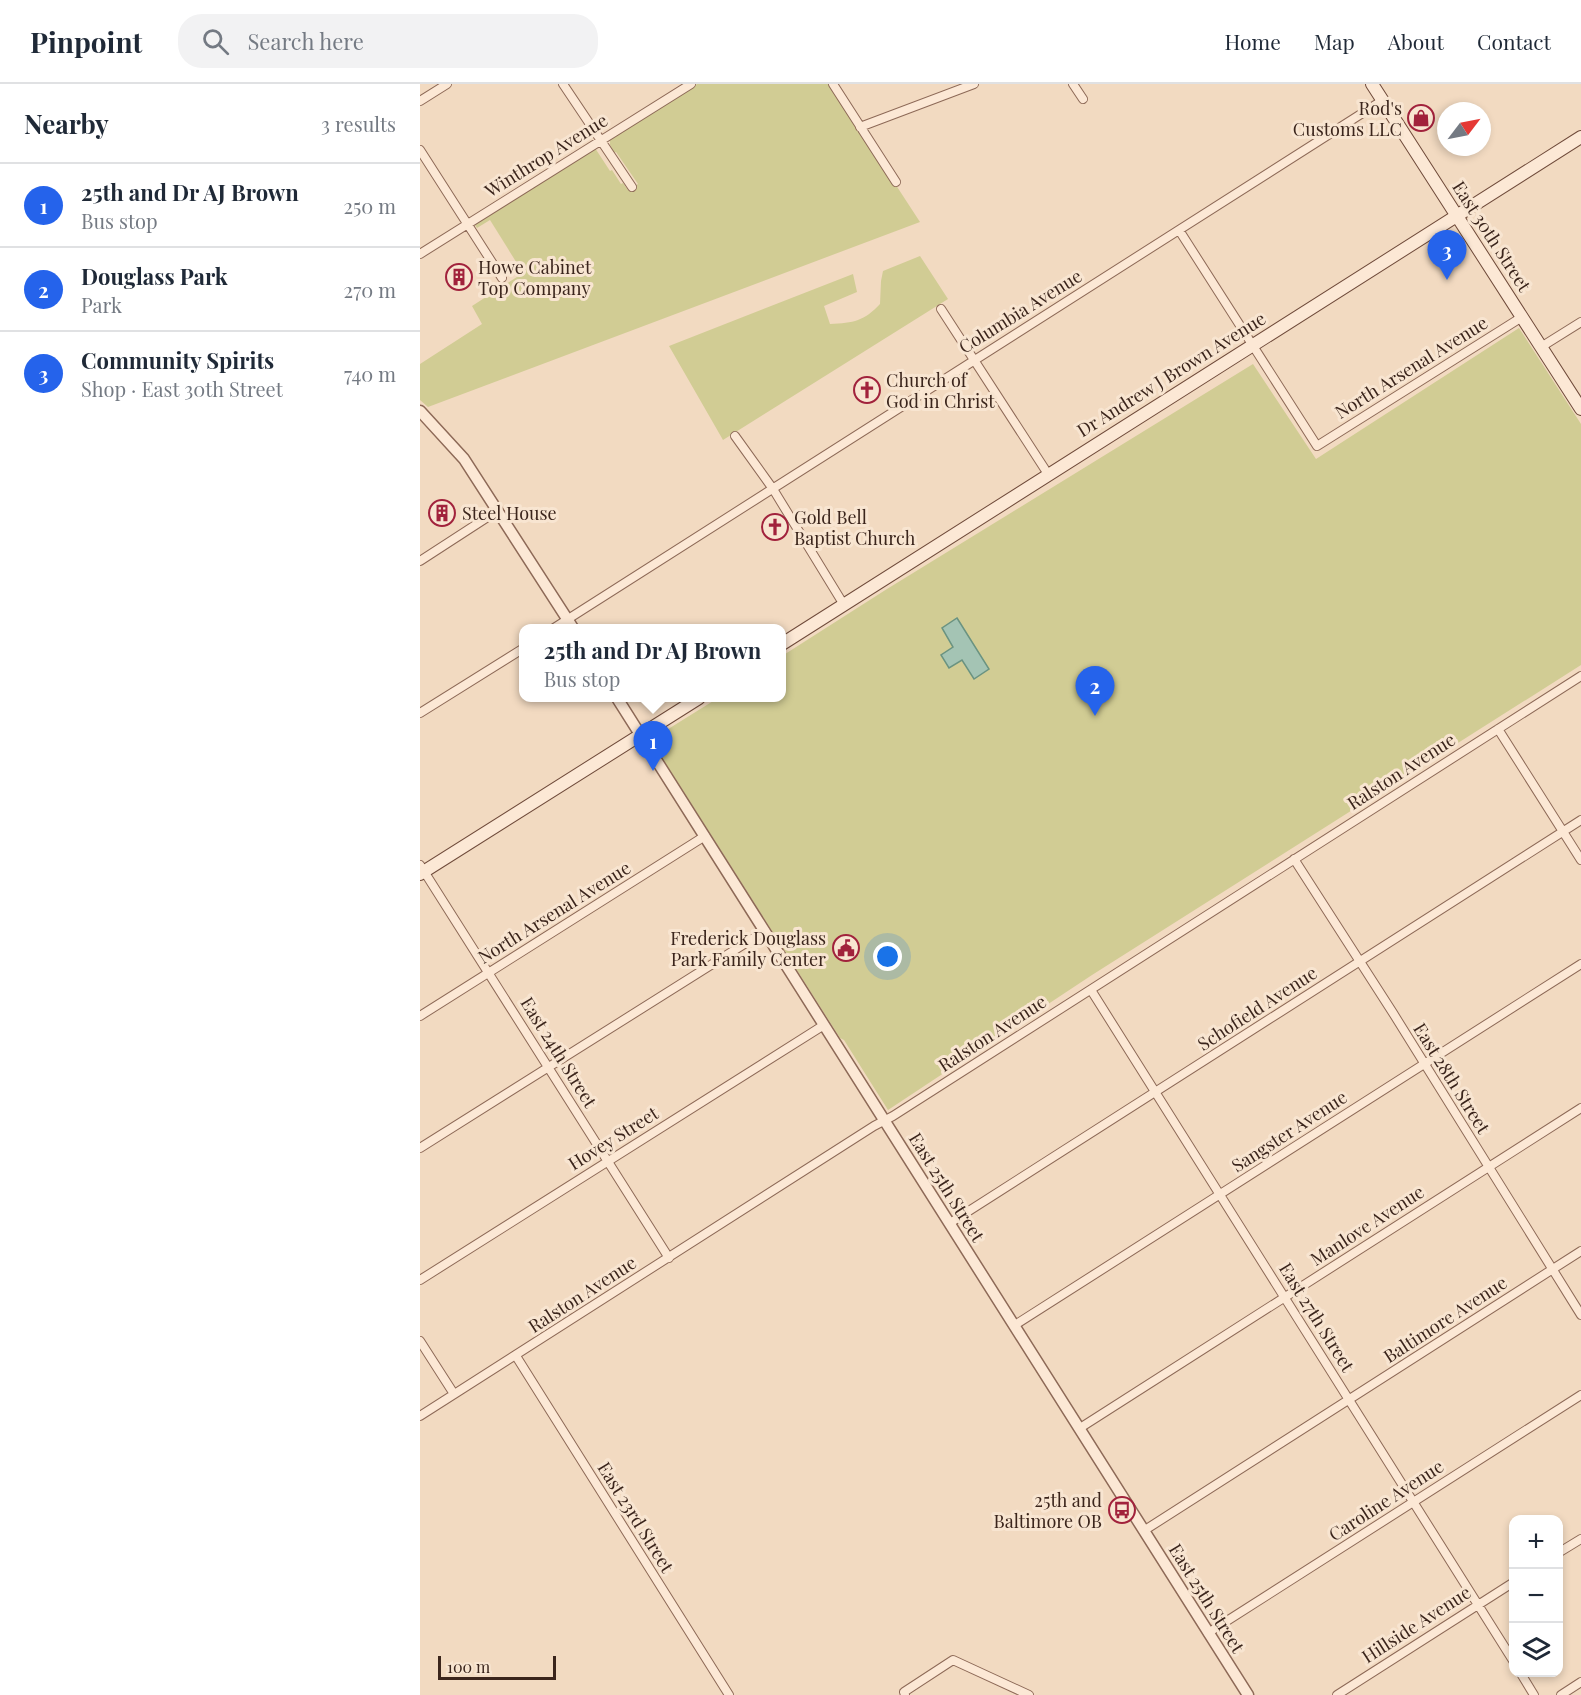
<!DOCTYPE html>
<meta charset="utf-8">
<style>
:root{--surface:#fff;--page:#f2f2f3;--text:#1f2937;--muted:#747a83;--line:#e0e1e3;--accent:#2563eb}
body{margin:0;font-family:"Playfair Display",serif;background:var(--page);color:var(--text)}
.controls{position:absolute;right:18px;bottom:18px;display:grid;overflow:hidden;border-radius:12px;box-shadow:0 3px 9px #0003}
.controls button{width:54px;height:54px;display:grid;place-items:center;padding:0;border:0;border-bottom:2px solid var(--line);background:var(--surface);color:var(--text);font:30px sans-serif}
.compass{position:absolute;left:1017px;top:18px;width:54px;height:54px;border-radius:50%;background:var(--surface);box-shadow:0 3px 9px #0003;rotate:58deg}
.scale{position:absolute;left:18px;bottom:15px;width:118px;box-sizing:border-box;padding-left:6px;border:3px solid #3b251c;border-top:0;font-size:16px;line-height:21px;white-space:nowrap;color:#3b251c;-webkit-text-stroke:4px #f8e5d1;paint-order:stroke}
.you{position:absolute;left:468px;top:873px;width:21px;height:21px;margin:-15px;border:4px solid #fff;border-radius:50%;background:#1a73e8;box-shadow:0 0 0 9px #1a73e833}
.badge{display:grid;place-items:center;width:39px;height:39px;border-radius:50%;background:var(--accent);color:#fff;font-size:20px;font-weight:700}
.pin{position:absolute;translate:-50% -50px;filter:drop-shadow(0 2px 3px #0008)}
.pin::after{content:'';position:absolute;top:32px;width:21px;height:18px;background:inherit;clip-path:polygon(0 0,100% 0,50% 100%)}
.popup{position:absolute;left:99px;top:540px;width:267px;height:78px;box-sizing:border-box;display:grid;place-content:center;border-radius:12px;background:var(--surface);filter:drop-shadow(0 2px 4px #0005);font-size:20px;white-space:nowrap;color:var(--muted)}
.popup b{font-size:22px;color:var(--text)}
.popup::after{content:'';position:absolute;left:50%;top:100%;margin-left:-12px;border:12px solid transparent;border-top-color:var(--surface)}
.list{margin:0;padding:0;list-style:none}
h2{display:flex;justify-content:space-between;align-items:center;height:78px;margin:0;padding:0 24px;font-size:26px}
h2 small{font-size:20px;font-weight:400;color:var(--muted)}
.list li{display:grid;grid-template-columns:39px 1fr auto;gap:18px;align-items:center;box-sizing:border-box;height:84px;padding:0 24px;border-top:2px solid var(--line)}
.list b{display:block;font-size:22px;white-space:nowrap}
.list p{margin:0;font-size:20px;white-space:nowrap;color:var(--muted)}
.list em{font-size:20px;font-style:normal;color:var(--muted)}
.icon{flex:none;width:33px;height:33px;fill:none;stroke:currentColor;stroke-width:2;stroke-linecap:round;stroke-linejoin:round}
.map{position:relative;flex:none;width:1161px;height:1611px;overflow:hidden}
header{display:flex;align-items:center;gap:36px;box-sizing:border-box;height:84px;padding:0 30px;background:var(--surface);border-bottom:2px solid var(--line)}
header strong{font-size:28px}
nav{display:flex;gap:33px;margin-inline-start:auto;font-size:21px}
.search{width:420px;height:54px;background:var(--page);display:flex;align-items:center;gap:15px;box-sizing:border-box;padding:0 21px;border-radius:24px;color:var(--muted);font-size:22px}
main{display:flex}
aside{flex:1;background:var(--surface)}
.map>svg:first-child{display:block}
.green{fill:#d1cc94}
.water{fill:#a4c4b4;stroke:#6a9381;stroke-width:1.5}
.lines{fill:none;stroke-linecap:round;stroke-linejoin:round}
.minor-casing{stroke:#8d6957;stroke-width:10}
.tertiary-casing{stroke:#8d6957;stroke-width:13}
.secondary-casing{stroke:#6f4a3a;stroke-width:14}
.minor{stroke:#fce8d5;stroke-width:8}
.tertiary{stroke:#fce8d5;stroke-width:10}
.secondary{stroke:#fce8d5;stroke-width:12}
.labels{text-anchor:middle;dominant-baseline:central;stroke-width:6;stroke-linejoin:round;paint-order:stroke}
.poi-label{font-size:18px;fill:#3b251c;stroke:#f8e5d1;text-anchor:start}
.street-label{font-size:18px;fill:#3b251c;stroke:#f8e5d1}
</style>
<header>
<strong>Pinpoint</strong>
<div class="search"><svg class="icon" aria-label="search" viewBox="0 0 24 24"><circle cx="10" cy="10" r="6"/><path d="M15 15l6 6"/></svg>Search here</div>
<nav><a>Home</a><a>Map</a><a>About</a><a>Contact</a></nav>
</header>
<main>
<aside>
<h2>Nearby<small>3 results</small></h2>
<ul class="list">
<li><span class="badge">1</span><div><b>25th and Dr AJ Brown</b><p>Bus stop</p></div><em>250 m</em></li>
<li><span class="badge">2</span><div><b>Douglass Park</b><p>Park</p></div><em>270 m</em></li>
<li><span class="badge">3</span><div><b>Community Spirits</b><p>Shop · East 30th Street</p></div><em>740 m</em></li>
</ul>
</aside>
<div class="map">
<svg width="1161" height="1611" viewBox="0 0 1161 1611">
<rect width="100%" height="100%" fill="#f2dac1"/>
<path class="green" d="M277,0H410L500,138L8,323L0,316V280L62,240L52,222L103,189L70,136L57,144L55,141L175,64L190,87L192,86L201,100L203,99L208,106L218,100L196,68L194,69L190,61V56Z
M500,172L528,215L303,356L249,262L433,190L437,208L404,222L410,240C434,239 444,237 460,220L461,197L463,187Z
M1099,244L1161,340V581L672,891L468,1026L424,956L420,954L234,661L237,652L298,614H362V572L467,505L833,280L896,375Z"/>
<path class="water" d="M537,534L569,585L554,595L542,576L529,584L521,571L533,563L522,544Z"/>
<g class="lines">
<defs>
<path id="minor" d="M143,0L212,103
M413,0L476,98
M653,0L663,15
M0,17L27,0
M440,43L554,0
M0,66L82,194
M759,146L897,362L1102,233
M0,170L271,0
M521,225L628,390
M1121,263L1161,238
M315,352L353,405L424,521
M0,477L77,427
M134,544L963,16
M0,629L104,564
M1078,645L1161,776
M874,775L973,929L1161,1231
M0,781L249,1174
M671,906L1094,1578
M0,932L285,752
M0,1064L345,847
M530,1139L1161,736
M0,1196L404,941
M595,1241L1161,880
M0,1257L34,1310
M96,1272L309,1611
M0,1332L454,1042L473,1032L1161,592
M660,1344L1161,1024
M725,1446L1161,1167
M1138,1469L1161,1455
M788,1549L1161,1311
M1100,1588L1114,1611
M485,1611L484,1608L533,1576L609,1611
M917,1611L1094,1498
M1141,1611L1161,1598"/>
<path id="tertiary" d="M0,327L44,375L153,544
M197,614L828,1611"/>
<path id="secondary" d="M952,0L1161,325
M362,560L1161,53
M0,790L279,614"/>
</defs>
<use href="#minor" class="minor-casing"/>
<use href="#tertiary" class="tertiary-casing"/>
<use href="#secondary" class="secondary-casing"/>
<use href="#minor" class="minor"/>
<use href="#tertiary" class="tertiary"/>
<use href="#secondary" class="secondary"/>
</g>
<defs>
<symbol id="shop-ring" viewBox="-11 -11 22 22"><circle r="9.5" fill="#f8e5d1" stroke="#a1223c" stroke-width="1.5"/><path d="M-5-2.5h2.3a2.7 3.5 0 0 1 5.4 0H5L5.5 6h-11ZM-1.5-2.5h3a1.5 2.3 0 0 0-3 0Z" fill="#a1223c"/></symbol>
<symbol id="building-ring" viewBox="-11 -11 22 22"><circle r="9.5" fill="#f8e5d1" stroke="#a1223c" stroke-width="1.5"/><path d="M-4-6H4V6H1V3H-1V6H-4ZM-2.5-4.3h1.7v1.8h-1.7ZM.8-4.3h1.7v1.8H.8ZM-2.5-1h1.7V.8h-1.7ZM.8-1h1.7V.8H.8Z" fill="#a1223c"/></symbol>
<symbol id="church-ring" viewBox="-11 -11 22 22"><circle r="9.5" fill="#f8e5d1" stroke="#a1223c" stroke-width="1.5"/><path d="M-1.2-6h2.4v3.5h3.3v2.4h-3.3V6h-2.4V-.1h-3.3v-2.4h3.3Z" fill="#a1223c"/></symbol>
<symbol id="civic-ring" viewBox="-11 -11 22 22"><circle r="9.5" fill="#f8e5d1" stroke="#a1223c" stroke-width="1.5"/><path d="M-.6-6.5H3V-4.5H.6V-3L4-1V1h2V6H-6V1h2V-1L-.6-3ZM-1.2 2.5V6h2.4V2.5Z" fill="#a1223c"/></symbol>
<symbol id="bus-ring" viewBox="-11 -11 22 22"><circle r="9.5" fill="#f8e5d1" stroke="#a1223c" stroke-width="1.5"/><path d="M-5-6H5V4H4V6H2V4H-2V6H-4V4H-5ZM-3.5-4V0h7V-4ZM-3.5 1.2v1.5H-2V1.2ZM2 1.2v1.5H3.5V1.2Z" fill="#a1223c"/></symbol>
</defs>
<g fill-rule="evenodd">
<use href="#shop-ring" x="986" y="19" width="30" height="30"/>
<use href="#building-ring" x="24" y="178" width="30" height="30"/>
<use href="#church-ring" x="432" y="291" width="30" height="30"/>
<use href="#building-ring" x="7" y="414" width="30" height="30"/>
<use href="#church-ring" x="340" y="428" width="30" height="30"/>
<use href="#civic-ring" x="411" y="849" width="30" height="30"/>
<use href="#bus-ring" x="687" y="1411" width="30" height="30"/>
</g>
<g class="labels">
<g class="poi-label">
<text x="982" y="24" text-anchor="end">Rod's<tspan x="982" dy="21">Customs LLC</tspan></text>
<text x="58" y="183">Howe Cabinet<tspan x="58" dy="21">Top Company</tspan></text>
<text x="466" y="296">Church of<tspan x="466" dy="21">God in Christ</tspan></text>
<text x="42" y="429">Steel House</text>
<text x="374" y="433">Gold Bell<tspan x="374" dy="21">Baptist Church</tspan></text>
<text x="406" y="854" text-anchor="end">Frederick Douglass<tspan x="406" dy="21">Park Family Center</tspan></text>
<text x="682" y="1416" text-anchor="end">25th and<tspan x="682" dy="21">Baltimore OB</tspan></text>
</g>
<g class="street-label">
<text transform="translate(126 71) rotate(-32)">Winthrop Avenue</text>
<text transform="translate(1072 152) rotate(57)">East 30th Street</text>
<text transform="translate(600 227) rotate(-32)">Columbia Avenue</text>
<text transform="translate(991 283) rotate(-32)">North Arsenal Avenue</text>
<text transform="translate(751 290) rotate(-32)">Dr Andrew J Brown Avenue</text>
<text transform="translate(981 687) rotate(-33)">Ralston Avenue</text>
<text transform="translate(134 828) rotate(-32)">North Arsenal Avenue</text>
<text transform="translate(837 924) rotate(-33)">Schofield Avenue</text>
<text transform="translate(572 949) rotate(-33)">Ralston Avenue</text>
<text transform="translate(139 968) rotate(58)">East 24th Street</text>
<text transform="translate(1032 994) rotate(58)">East 28th Street</text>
<text transform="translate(869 1047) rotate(-33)">Sangster Avenue</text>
<text transform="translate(193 1054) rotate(-32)">Hovey Street</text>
<text transform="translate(527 1103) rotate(58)">East 25th Street</text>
<text transform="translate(947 1141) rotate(-33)">Manlove Avenue</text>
<text transform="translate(162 1210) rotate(-33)">Ralston Avenue</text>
<text transform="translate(897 1233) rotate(58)">East 27th Street</text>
<text transform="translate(1025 1235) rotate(-33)">Baltimore Avenue</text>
<text transform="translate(966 1416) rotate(-33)">Caroline Avenue</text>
<text transform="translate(216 1433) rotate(58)">East 23rd Street</text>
<text transform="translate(787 1514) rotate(58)">East 25th Street</text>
<text transform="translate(996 1540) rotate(-33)">Hillside Avenue</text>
</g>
</g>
</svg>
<div class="controls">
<button>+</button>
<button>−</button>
<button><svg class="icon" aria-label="layers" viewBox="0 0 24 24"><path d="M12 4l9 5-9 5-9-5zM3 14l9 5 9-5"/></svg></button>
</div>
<svg class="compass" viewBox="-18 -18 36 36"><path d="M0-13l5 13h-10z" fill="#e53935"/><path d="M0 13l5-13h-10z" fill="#747a83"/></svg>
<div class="scale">100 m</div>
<div class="you"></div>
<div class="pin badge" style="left:233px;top:687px">1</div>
<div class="popup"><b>25th and Dr AJ Brown</b>Bus stop</div>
<div class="pin badge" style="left:675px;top:632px">2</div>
<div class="pin badge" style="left:1027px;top:196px">3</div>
</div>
</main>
